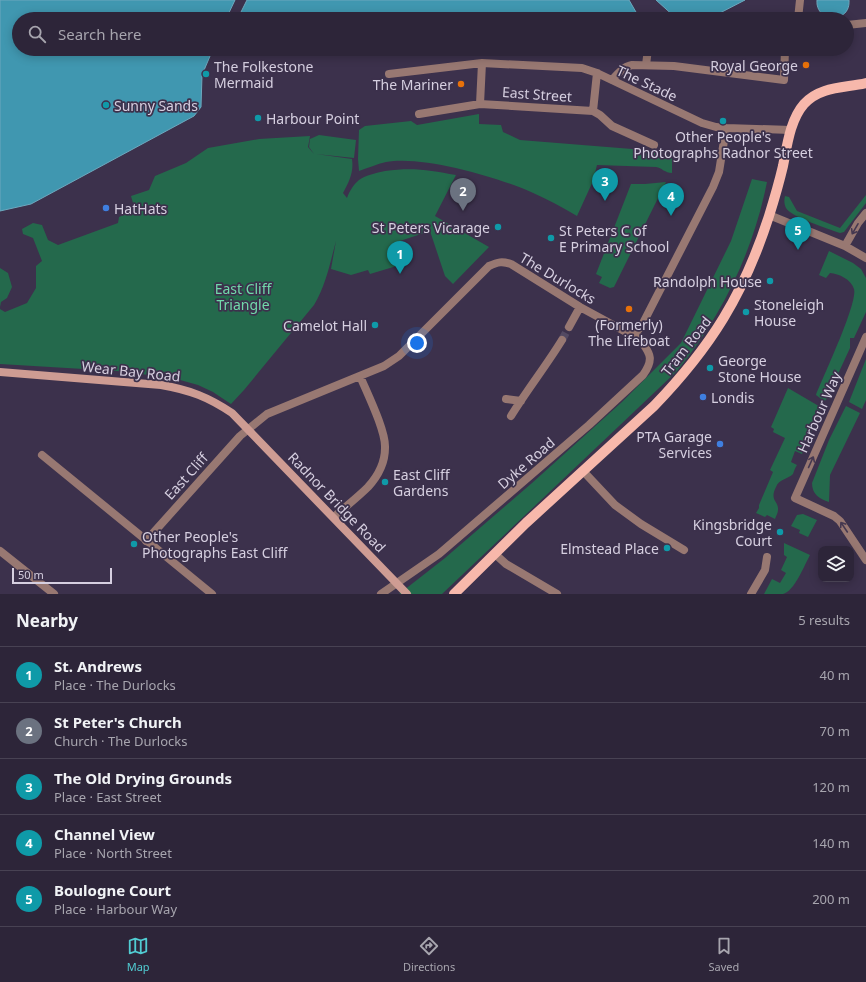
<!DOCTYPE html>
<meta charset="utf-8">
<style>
:root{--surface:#2d2539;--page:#352d41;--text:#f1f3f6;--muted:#a7a5ae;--line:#484253;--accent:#51ccd2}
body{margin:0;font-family:"Noto Sans",sans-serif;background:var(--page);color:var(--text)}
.controls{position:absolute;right:12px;bottom:12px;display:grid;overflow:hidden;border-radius:8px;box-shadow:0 2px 10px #0003}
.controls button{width:36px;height:36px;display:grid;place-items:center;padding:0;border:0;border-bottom:1px solid var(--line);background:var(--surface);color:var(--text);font:20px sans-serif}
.scale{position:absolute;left:12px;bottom:10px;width:100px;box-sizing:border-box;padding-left:4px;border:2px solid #d6cfe0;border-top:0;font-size:11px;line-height:14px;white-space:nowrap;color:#d6cfe0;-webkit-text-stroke:3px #3c314c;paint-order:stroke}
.you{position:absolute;left:417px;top:343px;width:14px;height:14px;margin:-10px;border:3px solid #fff;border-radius:50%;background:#1a73e8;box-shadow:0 0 0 6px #1a73e833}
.badge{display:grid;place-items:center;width:26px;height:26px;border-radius:50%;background:var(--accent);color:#fff;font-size:13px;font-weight:700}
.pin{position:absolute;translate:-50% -33px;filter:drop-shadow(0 1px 2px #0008)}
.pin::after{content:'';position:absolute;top:21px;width:14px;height:12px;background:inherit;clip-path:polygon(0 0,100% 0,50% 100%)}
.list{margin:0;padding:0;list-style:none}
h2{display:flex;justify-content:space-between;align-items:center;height:52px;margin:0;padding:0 16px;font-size:17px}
h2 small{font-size:13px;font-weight:400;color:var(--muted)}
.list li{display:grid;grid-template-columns:26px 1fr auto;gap:12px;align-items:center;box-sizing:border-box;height:56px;padding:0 16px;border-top:1px solid var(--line)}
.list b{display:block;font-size:15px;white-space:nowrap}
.list p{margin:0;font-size:13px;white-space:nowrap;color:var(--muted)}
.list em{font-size:13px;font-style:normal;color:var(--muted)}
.icon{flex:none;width:22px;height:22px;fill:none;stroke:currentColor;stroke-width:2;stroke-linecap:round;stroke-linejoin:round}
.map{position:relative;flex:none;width:866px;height:594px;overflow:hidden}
.search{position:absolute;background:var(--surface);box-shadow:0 2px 10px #0003;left:12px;right:12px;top:12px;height:44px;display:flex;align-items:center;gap:10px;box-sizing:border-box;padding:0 14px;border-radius:22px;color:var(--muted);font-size:15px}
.sheet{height:332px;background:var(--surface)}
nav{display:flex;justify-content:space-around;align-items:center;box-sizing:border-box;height:56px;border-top:1px solid var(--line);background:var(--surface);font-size:11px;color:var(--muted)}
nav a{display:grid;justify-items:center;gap:2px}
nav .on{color:var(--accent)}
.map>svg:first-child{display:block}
.green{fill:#24694c}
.water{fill:#4097b0;stroke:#6da8be}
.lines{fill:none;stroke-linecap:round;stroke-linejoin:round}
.street-tunnel{stroke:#534962;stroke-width:8;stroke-dasharray:8 4;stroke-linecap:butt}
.street{stroke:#987872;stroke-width:8}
.secondary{stroke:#ce9c93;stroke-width:8}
.primary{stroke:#f7b8ab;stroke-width:10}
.oneway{stroke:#453850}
.food-dot{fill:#e8710a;stroke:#3c314c;stroke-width:1.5}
.culture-dot{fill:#0f9aa8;stroke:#3c314c;stroke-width:1.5}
.shop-dot{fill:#3f7fe0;stroke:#3c314c;stroke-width:1.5}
.labels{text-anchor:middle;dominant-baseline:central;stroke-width:3.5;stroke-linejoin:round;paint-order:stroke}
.poi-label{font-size:14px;fill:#d6cfe0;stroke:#3c314c;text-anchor:start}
.street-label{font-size:14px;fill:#d6cfe0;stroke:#3c314c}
.park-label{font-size:14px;fill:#71d9aa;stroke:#3c314c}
</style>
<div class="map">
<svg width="866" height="594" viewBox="0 0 866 594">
<rect width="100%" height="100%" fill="#3c314c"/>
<path class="green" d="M479,114V124L501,125L503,132L520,140L657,151L672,156V173C665,173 662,168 656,167L597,165L593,181L577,216C562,207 547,199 531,192C497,177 422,155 386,162C377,164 368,168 359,171L358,159L359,130L365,126L411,121L417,125Z
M319,135L356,140L354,158L316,154L352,159C354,172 349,182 343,193L347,198C349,192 353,185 359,180C366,175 376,173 385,171C412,167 430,170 456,175L435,216L489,247L453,284L445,276L430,231L394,243L400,265L370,274L368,270L351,275L331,269L336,241C330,263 326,285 314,305L244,390L231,404L213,392L198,385L173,378L117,371L0,364V309L5,312L27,303L36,288V266L42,261L33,238L23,234L22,229L33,223L42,225L48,240L58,245L118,223L119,217L135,210L131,196L149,190L155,176L186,163L208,148L259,139L310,136L308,147L314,154L309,147L310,139Z
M752,179L767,182C753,252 722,316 677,371L442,594H399L445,558L532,483L622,402L681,343L731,241Z
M666,182L614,287L610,288L599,283L602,277L596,274L631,184H645Z
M866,195V203L844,232L840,233C829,229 791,217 786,208C784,204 784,200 785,196L789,197L797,211L840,228Z
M829,251L853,263L861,269L866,278V312L854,338H850V348L826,400L824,401L816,395C823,377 858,303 854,289C851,279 839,274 830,273L826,278L819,275Z
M0,268L8,273L12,287L7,298L1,302L0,307Z
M866,359V400L862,409L849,402Z
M788,388L817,405L820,407V411L802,454L795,451L791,462L797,465C795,468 794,471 793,474C788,479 779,479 776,487C769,501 779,501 778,510C778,513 776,516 775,519L767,515L765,517L756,513L759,508V505L773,472L770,470L785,438L773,432L774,429L771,427Z
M846,406L860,413L830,475L829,502C819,499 812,494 812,483L829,440Z
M803,514L817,520L808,537L799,533L800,530L791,526L797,515Z
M784,543L810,555C805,564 794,592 783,594C777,594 770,594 764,594L772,579L780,583L786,573L781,570L787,557L784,555Z"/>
<path class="water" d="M0,0H235L226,19H19V49H213L202,75L201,107L194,116L31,204L0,211Z
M247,0H629L640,19H246L240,14Z
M656,0H745L716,15L676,18Z
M817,0H849C851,24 815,23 817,0Z"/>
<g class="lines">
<path class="street-tunnel" d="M562,340L569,327"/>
<path class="street" d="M798,19L800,0
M847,25L866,23
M646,65L648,49
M389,74L482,63L582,68L597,73L702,123L716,127L726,128L791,130
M612,80C618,73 623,67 632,65L674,66L784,80L785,49
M480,104L482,63
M593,111L597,73
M419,114L480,104L593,111L600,115L612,126L654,145
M769,215L845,246L866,258
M845,246L858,223L866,213
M569,327L580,307
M636,332L641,327L713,187L719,172L726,128
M866,337L795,498L834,516L840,521L866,560
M506,399L521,401
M511,416C527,390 546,366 562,340
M42,455L212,594
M583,471L615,505L641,524L684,550
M334,517C345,507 358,497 368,487C378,476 385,463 385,448C386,431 367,393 360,376
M146,541L240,436L267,414L384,366L399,356L489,266C498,262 502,261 511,264L580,307L626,332H636
M0,551L54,594
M495,554L506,564L557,594
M381,594L439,554L589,425L643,375C658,354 645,351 636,332
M751,594L765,570L767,557"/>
<path class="secondary" d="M0,372L161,385C190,390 208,397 232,413L407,594"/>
<path class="primary" d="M454,594L526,523L654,406C711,347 744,294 769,216C774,200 779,183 783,166C787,146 790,120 804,104C820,86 845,88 866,83"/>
</g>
<defs><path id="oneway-shaft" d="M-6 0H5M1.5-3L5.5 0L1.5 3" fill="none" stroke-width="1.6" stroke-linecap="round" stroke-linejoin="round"/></defs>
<g class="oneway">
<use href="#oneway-shaft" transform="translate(855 229) rotate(120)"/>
<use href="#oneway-shaft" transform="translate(811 462) rotate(-66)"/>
<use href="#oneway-shaft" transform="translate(844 527) rotate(-124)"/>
</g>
<g class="food-dot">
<circle cx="806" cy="65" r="4"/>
<circle cx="461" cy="84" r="4"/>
<circle cx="629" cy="309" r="4"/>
</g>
<g class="culture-dot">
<circle cx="206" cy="74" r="4"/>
<circle cx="106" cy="105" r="4"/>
<circle cx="258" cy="118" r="4"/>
<circle cx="723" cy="121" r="4"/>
<circle cx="498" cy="227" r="4"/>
<circle cx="551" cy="238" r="4"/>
<circle cx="770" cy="281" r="4"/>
<circle cx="746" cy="312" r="4"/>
<circle cx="375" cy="325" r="4"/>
<circle cx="710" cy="368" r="4"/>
<circle cx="385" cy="482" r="4"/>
<circle cx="780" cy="532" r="4"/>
<circle cx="134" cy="544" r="4"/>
<circle cx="667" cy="548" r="4"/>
</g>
<g class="shop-dot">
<circle cx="106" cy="208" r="4"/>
<circle cx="703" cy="397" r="4"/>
<circle cx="720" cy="444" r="4"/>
</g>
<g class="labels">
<g class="poi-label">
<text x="798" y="65" text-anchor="end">Royal George</text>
<text x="214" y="66">The Folkestone<tspan x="214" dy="16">Mermaid</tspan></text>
<text x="453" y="84" text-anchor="end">The Mariner</text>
<text x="114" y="105">Sunny Sands</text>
<text x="266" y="118">Harbour Point</text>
<text x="723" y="136" text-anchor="middle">Other People's<tspan x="723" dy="16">Photographs Radnor Street</tspan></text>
<text x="114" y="208">HatHats</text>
<text x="490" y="227" text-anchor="end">St Peters Vicarage</text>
<text x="559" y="230">St Peters C of<tspan x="559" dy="16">E Primary School</tspan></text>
<text x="762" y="281" text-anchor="end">Randolph House</text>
<text x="754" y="304">Stoneleigh<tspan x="754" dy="16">House</tspan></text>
<text x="629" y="324" text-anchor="middle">(Formerly)<tspan x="629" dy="16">The Lifeboat</tspan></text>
<text x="367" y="325" text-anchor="end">Camelot Hall</text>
<text x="718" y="360">George<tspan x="718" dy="16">Stone House</tspan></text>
<text x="711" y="397">Londis</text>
<text x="712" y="436" text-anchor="end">PTA Garage<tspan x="712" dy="16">Services</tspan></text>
<text x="393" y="474">East Cliff<tspan x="393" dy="16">Gardens</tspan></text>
<text x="772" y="524" text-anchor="end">Kingsbridge<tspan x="772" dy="16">Court</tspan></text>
<text x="142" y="536">Other People's<tspan x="142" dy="16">Photographs East Cliff</tspan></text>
<text x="659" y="548" text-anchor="end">Elmstead Place</text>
</g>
<g class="street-label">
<text transform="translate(647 83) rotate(25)">The Stade</text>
<text transform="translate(537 94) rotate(4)">East Street</text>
<text transform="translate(558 278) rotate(31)">The Durlocks</text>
<text transform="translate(686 346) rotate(-52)">Tram Road</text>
<text transform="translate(131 371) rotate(6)">Wear Bay Road</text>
<text transform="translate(819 412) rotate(-66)">Harbour Way</text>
<text transform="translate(526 463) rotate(-41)">Dyke Road</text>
<text transform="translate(186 476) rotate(-48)">East Cliff</text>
<text transform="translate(337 502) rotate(46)">Radnor Bridge Road</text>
</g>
<g class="park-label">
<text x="243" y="288">East Cliff<tspan x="243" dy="16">Triangle</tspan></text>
</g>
</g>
</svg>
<div class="controls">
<button><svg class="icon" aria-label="layers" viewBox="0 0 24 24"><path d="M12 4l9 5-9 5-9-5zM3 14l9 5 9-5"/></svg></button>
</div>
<div class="scale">50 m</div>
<div class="you"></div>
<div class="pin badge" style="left:400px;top:274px;background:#0f9aa8">1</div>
<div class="pin badge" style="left:463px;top:211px;background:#6b7280">2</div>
<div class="pin badge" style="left:605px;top:201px;background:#0f9aa8">3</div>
<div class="pin badge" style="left:671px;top:216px;background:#0f9aa8">4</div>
<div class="pin badge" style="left:798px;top:250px;background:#0f9aa8">5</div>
<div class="search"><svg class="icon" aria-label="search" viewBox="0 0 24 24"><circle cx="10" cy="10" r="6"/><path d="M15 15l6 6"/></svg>Search here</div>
</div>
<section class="sheet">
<h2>Nearby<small>5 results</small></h2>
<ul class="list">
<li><span class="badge" style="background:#0f9aa8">1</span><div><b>St. Andrews</b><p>Place · The Durlocks</p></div><em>40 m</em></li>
<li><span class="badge" style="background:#6b7280">2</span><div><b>St Peter's Church</b><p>Church · The Durlocks</p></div><em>70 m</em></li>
<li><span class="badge" style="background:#0f9aa8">3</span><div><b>The Old Drying Grounds</b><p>Place · East Street</p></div><em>120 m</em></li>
<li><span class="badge" style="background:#0f9aa8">4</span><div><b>Channel View</b><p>Place · North Street</p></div><em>140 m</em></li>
<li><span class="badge" style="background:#0f9aa8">5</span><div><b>Boulogne Court</b><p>Place · Harbour Way</p></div><em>200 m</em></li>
</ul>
</section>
<nav>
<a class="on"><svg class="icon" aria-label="map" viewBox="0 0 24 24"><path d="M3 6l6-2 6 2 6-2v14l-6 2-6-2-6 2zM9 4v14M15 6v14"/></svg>Map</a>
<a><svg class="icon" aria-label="directions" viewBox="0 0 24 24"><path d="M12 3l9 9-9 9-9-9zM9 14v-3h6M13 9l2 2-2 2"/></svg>Directions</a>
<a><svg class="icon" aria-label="saved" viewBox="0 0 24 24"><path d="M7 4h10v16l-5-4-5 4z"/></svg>Saved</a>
</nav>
